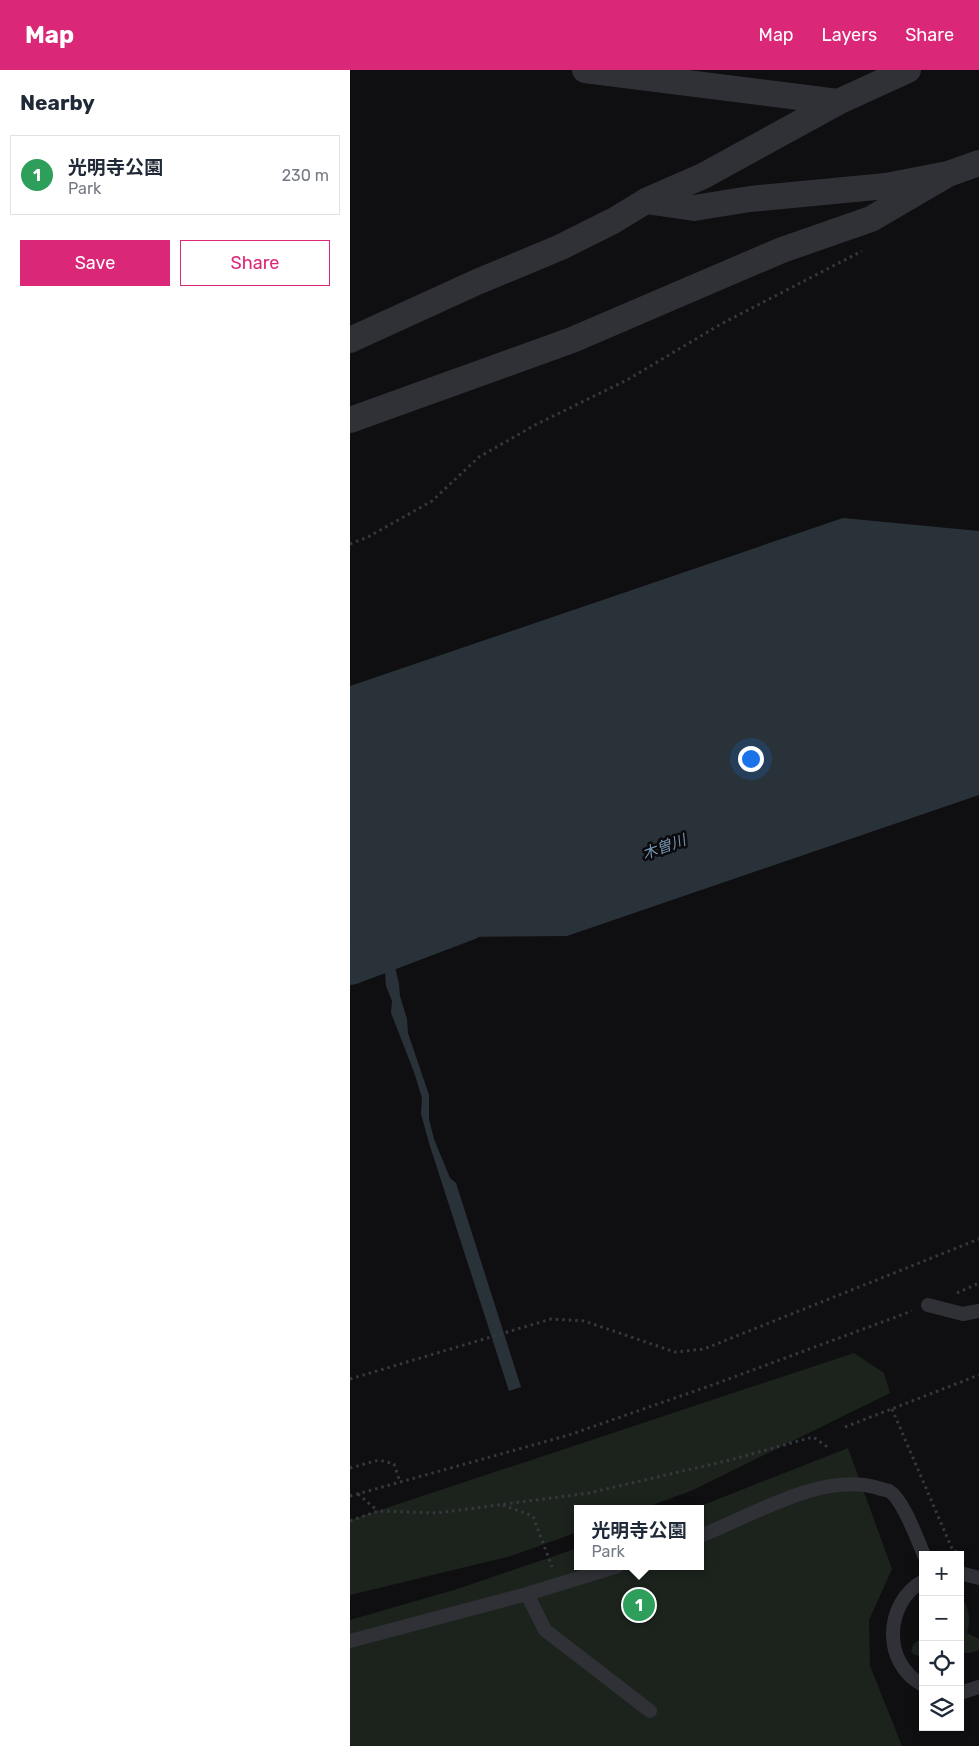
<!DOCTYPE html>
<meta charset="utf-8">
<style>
:root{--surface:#fff;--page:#f2f2f3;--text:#1f2937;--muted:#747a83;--line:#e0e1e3;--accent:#db2777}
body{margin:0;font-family:Rubik,"Noto Sans JP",sans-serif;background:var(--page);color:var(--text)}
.controls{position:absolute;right:15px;bottom:15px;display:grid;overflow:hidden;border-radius:0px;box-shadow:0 2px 8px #0003}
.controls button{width:45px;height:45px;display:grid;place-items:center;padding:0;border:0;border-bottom:1px solid var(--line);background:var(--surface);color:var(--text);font:25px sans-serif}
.you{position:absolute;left:400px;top:688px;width:18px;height:18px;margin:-12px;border:4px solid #fff;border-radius:50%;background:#1a73e8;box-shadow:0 0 0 8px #1a73e833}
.badge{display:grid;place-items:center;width:32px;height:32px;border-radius:50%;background:var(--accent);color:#fff;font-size:16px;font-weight:700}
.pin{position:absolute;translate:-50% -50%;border:2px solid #fff;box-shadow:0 1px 5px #0006}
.popup{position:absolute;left:224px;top:1435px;width:130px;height:65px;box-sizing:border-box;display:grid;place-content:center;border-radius:0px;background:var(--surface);filter:drop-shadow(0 1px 4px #0005);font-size:16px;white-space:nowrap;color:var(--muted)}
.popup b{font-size:19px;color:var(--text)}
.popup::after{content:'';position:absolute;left:50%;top:100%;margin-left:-10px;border:10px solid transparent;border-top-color:var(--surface)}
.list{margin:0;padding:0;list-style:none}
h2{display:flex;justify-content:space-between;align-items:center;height:65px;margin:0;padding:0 20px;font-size:21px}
h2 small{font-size:16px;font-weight:400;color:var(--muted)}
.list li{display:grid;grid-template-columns:32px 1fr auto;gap:15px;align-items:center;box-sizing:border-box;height:80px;margin:0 10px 10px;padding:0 10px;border:1px solid var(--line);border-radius:0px}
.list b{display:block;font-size:19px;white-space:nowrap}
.list p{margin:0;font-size:16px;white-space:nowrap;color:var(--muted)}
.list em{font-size:16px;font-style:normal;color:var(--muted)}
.actions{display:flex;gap:10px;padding:15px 20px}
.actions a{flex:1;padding:11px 0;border:1px solid var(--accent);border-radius:0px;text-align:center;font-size:18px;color:var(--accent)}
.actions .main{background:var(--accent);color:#fff}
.icon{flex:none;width:28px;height:28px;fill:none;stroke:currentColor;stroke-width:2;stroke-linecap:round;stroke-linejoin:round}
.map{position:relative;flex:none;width:629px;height:1676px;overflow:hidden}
header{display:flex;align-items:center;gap:30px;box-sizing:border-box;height:70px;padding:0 25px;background:var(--accent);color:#fff}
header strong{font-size:24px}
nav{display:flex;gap:28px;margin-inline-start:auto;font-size:18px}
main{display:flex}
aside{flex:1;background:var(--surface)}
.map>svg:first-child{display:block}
.green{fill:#1c231d}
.water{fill:#293239}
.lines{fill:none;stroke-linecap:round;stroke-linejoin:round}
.river{stroke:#293239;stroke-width:44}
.path{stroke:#36383d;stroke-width:3;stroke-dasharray:2.5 4;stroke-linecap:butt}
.service{stroke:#303136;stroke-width:14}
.minor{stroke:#303136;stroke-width:26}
.labels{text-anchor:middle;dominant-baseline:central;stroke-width:5;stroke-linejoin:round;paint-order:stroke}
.water-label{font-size:15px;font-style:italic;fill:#7594af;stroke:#0a0a0c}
</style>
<header>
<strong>Map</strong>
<nav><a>Map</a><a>Layers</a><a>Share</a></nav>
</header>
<main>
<aside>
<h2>Nearby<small></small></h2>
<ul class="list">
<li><span class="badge" style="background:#2e9e5b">1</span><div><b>光明寺公園</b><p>Park</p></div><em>230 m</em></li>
</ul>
<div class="actions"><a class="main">Save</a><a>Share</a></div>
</aside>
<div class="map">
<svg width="629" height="1676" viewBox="0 0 629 1676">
<rect width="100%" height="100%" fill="#0f0f11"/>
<path class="green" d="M504,1283L534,1303L540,1323L343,1420L292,1439H228V1462L161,1486L0,1525V1450Z
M498,1378L542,1499L519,1550L520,1596L552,1676H0V1550L104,1520L228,1478V1496H350V1439H343Z
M614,1531C620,1542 620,1552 617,1563L629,1569V1580L620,1583H610V1533Z
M573,1566V1586L565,1585L561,1582L563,1575Z"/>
<path class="water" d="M493,448L629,461V725L217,866L104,867L102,870L77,875L63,872L54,868H42L39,872L49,914L50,926L57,949L58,963L79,1025V1049L84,1069L100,1108L106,1113L171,1317L159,1321L79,1073L71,1044L72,1028L64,1002L41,943L42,931L36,916L35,902L29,889L19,877L11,874L0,875V616Z"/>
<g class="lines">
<path class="river" d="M0,893L116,849"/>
<path class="path" d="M0,474L18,467L82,431L129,387L185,355L277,310L371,254L512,181
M607,1223L629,1213
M0,1309L201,1249L234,1251L325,1282L354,1279L629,1169
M542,1339L603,1481L609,1482
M495,1357L629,1305
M0,1398L29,1390L44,1394L50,1412
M8,1424L28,1441
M0,1426L219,1365L365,1314L562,1241
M153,1435L183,1446L202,1497
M0,1451L28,1441L87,1443L239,1423L380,1390L463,1367L479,1378"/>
<path class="service" d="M578,1235L613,1244L629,1241
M350,1466C402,1446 472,1401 528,1418C531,1419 536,1420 539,1421C553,1429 567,1469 574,1485
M610,1503L629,1508
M573,1511C534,1533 532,1594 573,1615
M177,1524L195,1560L300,1641
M0,1571L177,1524L268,1496
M610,1623L629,1617"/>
<path class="minor" d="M235,0L488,32
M296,131L344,138L400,129L536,116L598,104L629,93
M0,270L127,212L211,177L263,151L296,131L353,106L488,32L558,0
M0,350L222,270L432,180L521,149L598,104"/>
</g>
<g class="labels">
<g class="water-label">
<text transform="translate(314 777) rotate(-20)">木曽川</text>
</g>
</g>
</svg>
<div class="controls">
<button>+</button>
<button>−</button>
<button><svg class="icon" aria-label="locate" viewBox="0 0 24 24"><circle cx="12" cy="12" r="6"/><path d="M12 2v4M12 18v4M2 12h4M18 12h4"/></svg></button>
<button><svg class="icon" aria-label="layers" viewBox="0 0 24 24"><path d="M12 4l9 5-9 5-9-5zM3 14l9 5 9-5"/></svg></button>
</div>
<div class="you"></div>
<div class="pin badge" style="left:289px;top:1535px;background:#2e9e5b">1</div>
<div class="popup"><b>光明寺公園</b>Park</div>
</div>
</main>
